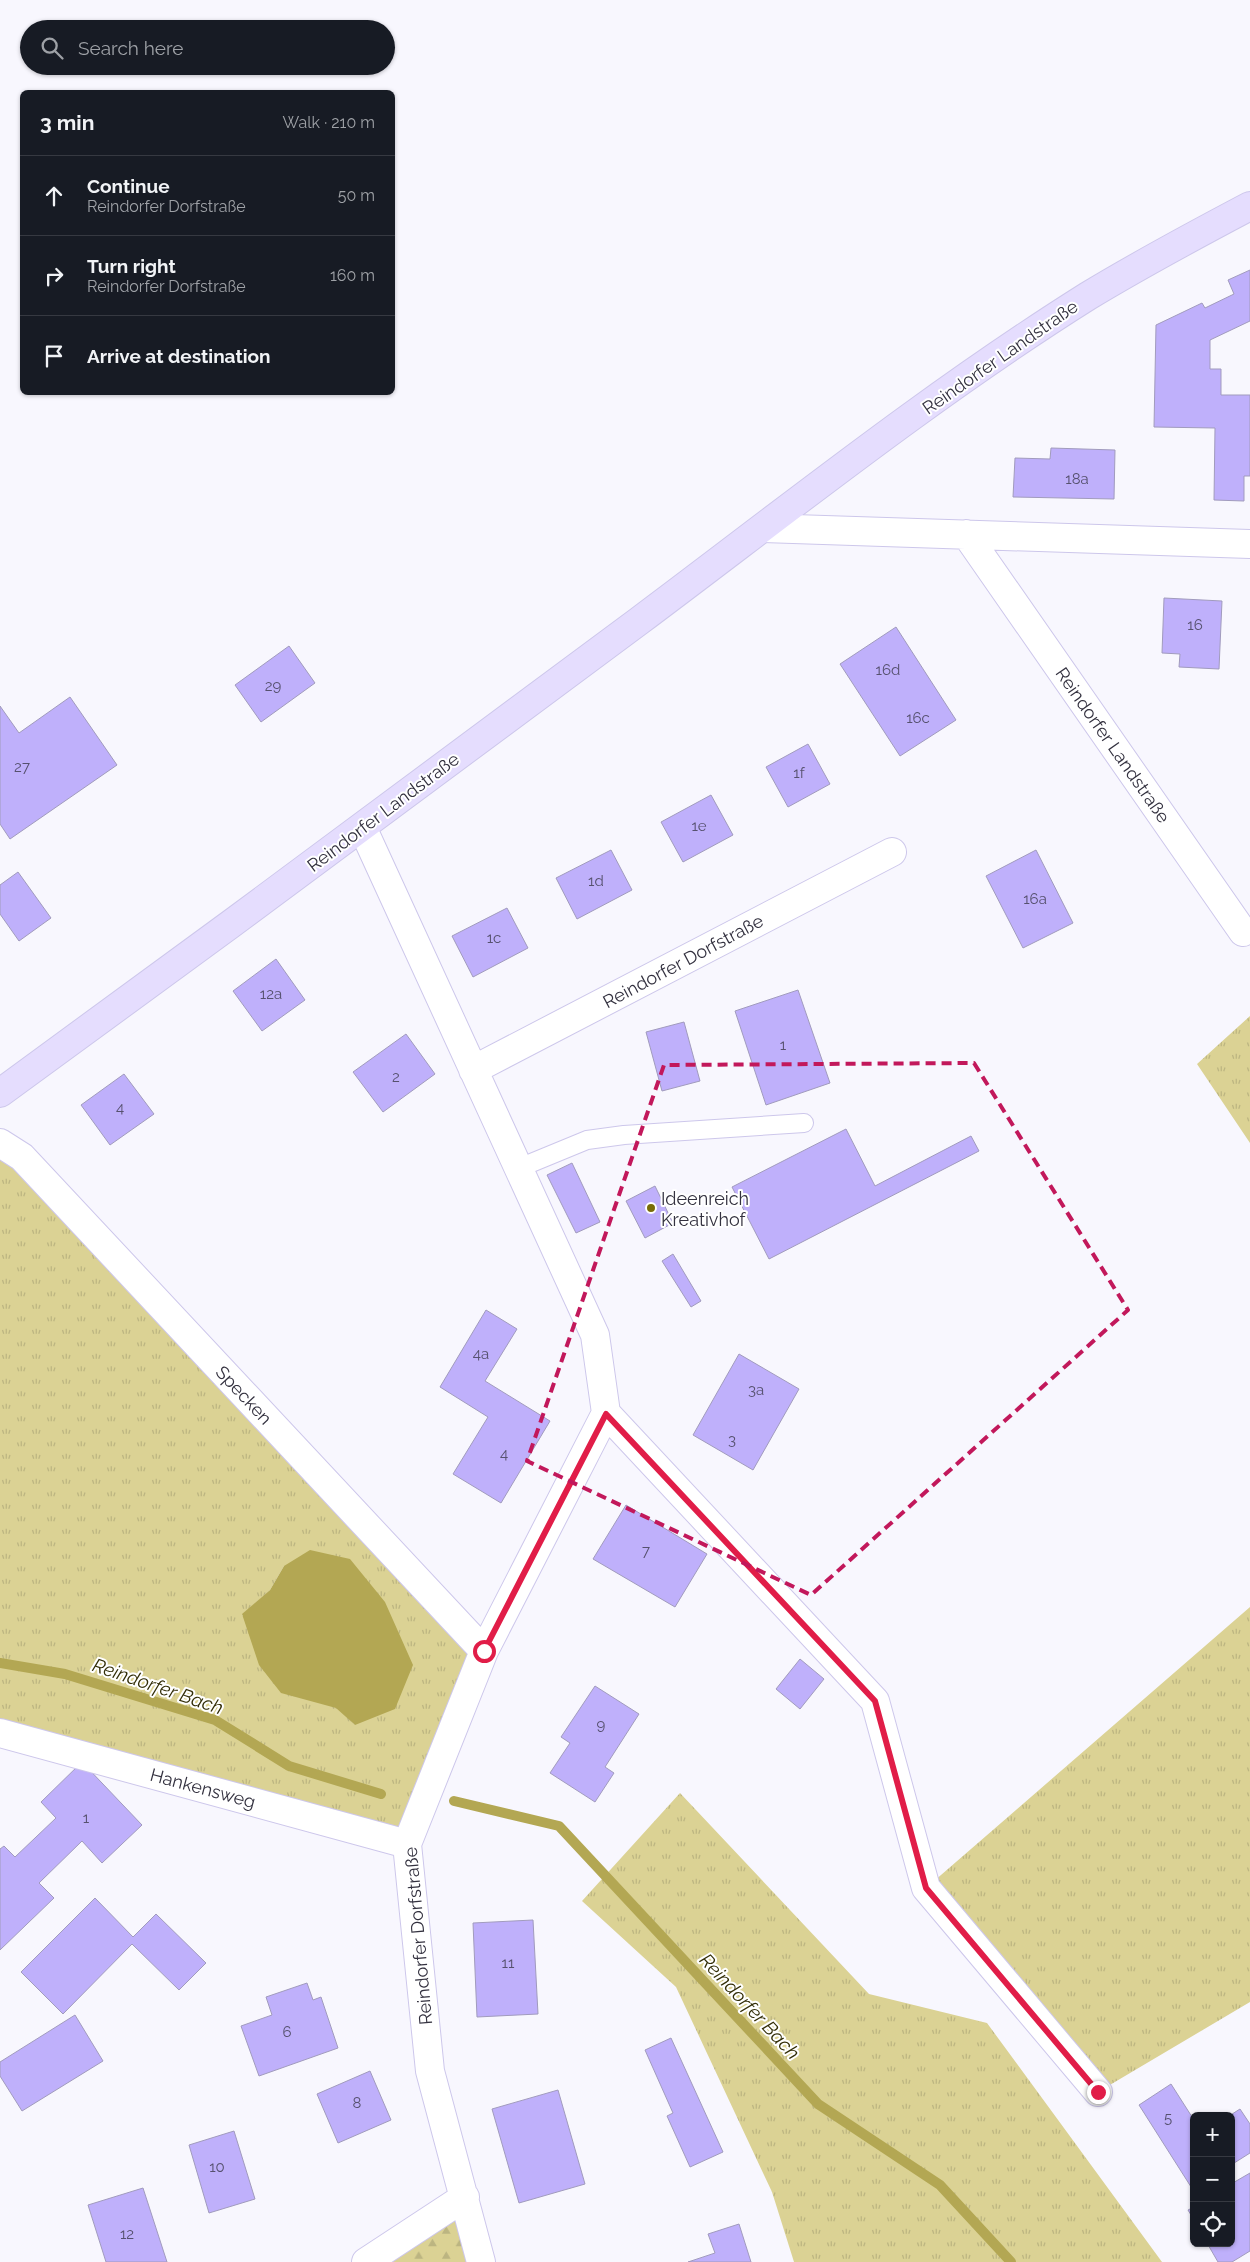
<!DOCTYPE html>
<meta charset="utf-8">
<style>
:root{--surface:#171b24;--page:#242831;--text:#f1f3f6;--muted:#9ea1a6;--line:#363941}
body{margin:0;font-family:Raleway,sans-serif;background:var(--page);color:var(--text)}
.controls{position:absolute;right:15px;bottom:15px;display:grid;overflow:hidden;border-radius:8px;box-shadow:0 1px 4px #0004}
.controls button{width:45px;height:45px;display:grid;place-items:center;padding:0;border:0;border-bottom:1px solid var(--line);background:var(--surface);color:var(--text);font:25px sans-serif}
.stop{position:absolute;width:15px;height:15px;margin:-11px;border:4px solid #e11d48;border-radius:50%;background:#fff}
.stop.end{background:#e11d48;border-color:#fff;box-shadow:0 1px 5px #0008}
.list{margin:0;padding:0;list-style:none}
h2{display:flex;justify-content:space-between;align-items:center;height:65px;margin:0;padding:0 20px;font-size:21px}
h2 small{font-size:16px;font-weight:400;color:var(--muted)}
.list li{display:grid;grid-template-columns:32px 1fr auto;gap:15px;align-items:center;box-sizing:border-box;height:80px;padding:0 20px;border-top:1px solid var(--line)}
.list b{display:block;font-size:19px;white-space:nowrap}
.list p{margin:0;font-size:16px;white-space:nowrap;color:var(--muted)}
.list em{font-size:16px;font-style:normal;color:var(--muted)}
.icon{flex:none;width:28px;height:28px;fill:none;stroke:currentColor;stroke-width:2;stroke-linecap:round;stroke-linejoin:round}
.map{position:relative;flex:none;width:1250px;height:2262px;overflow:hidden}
.search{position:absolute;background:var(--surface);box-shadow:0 1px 4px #0004;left:20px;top:20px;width:375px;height:55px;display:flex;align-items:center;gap:12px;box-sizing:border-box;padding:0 18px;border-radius:28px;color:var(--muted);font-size:19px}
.panel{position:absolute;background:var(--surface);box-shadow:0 1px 4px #0004;left:20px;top:90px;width:375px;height:305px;border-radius:8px}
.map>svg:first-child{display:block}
.grass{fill:url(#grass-tufts);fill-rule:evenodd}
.forest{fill:url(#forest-firs)}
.water{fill:#b3a753}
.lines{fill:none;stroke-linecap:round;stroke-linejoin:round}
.stream{stroke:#b3a753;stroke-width:10}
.building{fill:#bfb0fb;stroke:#a19bbd}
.lane-casing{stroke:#cdc7eb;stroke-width:20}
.street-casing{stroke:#cdc7eb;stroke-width:30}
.secondary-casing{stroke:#cdc7eb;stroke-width:30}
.lane{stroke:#fff;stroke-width:18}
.street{stroke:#fff;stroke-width:28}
.secondary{stroke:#e5ddfe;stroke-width:28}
.route{stroke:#e11d48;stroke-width:6}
.marked{fill:none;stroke:#c2185b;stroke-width:4;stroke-dasharray:10 6;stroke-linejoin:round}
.poi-dot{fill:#796c07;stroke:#fff;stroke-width:2}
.labels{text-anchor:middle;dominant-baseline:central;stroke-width:4;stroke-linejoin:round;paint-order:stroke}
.number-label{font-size:15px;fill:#56516e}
.street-label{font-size:18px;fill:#33313f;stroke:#fff}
.poi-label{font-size:18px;fill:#33313f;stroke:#fff;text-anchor:start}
.water-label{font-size:19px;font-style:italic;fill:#322d07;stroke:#fff}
</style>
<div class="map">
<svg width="1250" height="2262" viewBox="0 0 1250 2262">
<defs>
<pattern id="grass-tufts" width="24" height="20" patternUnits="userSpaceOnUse" patternTransform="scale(1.25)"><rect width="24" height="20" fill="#dbd294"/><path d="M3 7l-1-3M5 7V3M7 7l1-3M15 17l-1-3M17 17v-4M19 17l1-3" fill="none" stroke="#bcb581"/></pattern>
<pattern id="forest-firs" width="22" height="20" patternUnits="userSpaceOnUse" patternTransform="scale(1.25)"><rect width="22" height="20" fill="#dbd294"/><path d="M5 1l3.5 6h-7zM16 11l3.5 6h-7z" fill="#bcb581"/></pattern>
</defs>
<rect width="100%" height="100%" fill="#f8f7fe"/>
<path class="grass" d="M1250,1016V1143L1197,1064Z
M0,1152L478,1652L404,1835L0,1727ZM284,1566L355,1725L242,1615L270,1590Z
M1250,1607V2002L1098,2092L926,1888Z
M680,1793L869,1994L987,2023L1162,2262H794L772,2192L676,1987L582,1901Z"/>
<path class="forest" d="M465,2197L481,2262H366Z"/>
<path class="water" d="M310,1550L350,1559L385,1602L413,1665L395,1709L355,1725L336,1708L281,1693L259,1665L242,1614L270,1590L284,1566Z"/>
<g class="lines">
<path class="stream" d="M0,1663L65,1674L215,1720L289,1766L381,1794
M454,1801L559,1826L818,2104L940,2185L1011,2262"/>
</g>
<path class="building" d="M1250,270V321L1210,340V369H1221V395H1250V476H1244V501L1214,500L1215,428L1154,427L1156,325L1202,303L1205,308L1234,294L1228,280Z
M1051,448L1115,450L1114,499L1013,497L1015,458L1050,459Z
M1164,598L1222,601L1219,669L1179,667L1180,654L1162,653Z
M896,627L956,720L900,756L840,664Z
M289,646L315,683L261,722L235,685Z
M70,697L117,765L10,839L0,824V706L19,733Z
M808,744L830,784L788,807L766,767Z
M711,795L733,835L683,862L661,822Z
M611,850L632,890L577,919L556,878Z
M1036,850L1073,923L1023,948L986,876Z
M18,872L51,918L19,941L0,914V885Z
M507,908L528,948L473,977L452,936Z
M276,959L305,1000L262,1031L233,991Z
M798,990L830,1083L766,1105L735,1011Z
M684,1022L700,1081L662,1091L646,1032Z
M406,1034L435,1074L383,1112L353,1072Z
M124,1074L154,1114L110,1145L81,1105Z
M846,1129L875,1186L971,1136L979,1151L769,1259L732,1187Z
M572,1163L600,1222L576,1233L547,1175Z
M655,1186L673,1223L645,1238L626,1201Z
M673,1254L701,1301L691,1307L662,1261Z
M486,1310L517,1329L485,1381L550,1421L501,1503L453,1474L488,1417L440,1387Z
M739,1354L799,1389L753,1470L693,1435Z
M626,1505L707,1554L675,1607L593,1559Z
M800,1659L824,1679L800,1709L776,1689Z
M595,1686L639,1714L605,1767L614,1773L595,1802L550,1773L570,1743L561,1737Z
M82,1762L142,1825L102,1863L82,1841L39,1883L54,1898L0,1950V1849L4,1846L15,1857L56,1818L41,1802Z
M95,1898L133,1937L156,1914L206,1963L179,1990L132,1944L63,2014L21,1972Z
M533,1920L538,2014L477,2017L473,1923Z
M307,1983L313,2000L321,1997L338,2048L259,2076L241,2026L272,2015L266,1997Z
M75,2015L103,2061L22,2111L0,2076V2062Z
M671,2038L723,2152L690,2167L667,2116L673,2113L645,2050Z
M370,2071L391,2120L338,2143L317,2094Z
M1171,2084L1194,2120L1193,2190L1139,2105Z
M558,2090L585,2184L519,2203L492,2109Z
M1240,2109L1250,2124V2153L1231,2165V2116H1229Z
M234,2131L255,2199L209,2213L189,2145Z
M1250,2173V2251L1232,2262H1218L1207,2243H1231V2184Z
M143,2188L167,2262H106L88,2205Z
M1194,2207V2220L1188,2210Z
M739,2224L751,2262H688L715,2253L708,2234Z"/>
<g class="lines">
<defs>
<path id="lane" d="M519,1168L587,1140L624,1135L804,1123"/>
<path id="street" d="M763,528L1250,544
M966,534L1243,932
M363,829L595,1335L606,1413L484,1651L407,1844L430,2071L481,2262
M473,1070L892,852
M0,1143L22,1157L484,1651
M606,1413L875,1701L926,1888L1098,2092
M0,1733L407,1844
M366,2262L465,2197"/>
<path id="secondary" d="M0,1093C214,937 427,780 639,621C786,511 932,394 1088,296C1141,264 1195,235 1250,206"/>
</defs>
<use href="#lane" class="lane-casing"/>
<use href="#street" class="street-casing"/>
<use href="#secondary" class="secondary-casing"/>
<use href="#lane" class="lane"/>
<use href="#street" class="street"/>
<use href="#secondary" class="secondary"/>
</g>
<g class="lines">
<path class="route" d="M484,1651L606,1414L875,1701L926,1888L1098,2092"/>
</g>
<path class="marked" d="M974,1063L1128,1310L811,1595L527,1461L664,1065Z"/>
<circle class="poi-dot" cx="651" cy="1208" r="5"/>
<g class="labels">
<g class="number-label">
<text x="1077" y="479">18a</text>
<text x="1195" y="625">16</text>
<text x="888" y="670">16d</text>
<text x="273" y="686">29</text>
<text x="918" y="718">16c</text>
<text x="22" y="767">27</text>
<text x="799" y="773">1f</text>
<text x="699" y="826">1e</text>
<text x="596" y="881">1d</text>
<text x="1035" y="899">16a</text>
<text x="494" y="938">1c</text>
<text x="271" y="994">12a</text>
<text x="783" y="1045">1</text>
<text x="396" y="1077">2</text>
<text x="120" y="1108">4</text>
<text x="481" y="1354">4a</text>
<text x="756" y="1390">3a</text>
<text x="732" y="1440">3</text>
<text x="504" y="1454">4</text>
<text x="646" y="1551">7</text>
<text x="601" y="1725">9</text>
<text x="86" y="1818">1</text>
<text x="508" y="1963">11</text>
<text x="287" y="2032">6</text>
<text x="357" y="2103">8</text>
<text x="1168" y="2118">5</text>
<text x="217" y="2167">10</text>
<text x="127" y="2234">12</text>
</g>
<g class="street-label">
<text transform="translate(1000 357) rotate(-35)">Reindorfer Landstraße</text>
<text transform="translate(1113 745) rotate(55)">Reindorfer Landstraße</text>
<text transform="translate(383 812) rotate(-37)">Reindorfer Landstraße</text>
<text transform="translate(683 961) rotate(-28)">Reindorfer Dorfstraße</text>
<text transform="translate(244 1395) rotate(47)">Specken</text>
<text transform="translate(203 1788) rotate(15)">Hankensweg</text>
<text transform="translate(418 1936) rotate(-95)">Reindorfer Dorfstraße</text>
</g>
<g class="poi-label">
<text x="661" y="1198">Ideenreich<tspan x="661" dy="21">Kreativhof</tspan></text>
</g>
<g class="water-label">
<text transform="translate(158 1686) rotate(19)">Reindorfer Bach</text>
<text transform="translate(750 2006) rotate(47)">Reindorfer Bach</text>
</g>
</g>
</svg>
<div class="controls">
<button>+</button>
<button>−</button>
<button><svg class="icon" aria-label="locate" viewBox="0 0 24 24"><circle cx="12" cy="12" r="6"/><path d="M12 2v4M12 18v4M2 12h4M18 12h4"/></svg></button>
</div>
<div class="stop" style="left:484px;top:1651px"></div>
<div class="stop end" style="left:1098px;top:2092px"></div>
<div class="search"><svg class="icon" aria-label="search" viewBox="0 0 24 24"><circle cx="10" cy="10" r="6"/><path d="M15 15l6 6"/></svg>Search here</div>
<section class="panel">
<h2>3 min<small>Walk · 210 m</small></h2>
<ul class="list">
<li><svg class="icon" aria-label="ahead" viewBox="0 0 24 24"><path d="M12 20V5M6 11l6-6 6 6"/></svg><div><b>Continue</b><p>Reindorfer Dorfstraße</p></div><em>50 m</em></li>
<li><svg class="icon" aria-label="right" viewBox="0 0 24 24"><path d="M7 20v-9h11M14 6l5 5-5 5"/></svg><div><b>Turn right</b><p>Reindorfer Dorfstraße</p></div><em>160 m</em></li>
<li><svg class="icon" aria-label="arrive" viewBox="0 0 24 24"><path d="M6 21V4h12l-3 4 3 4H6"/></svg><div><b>Arrive at destination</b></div></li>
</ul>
</section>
</div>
